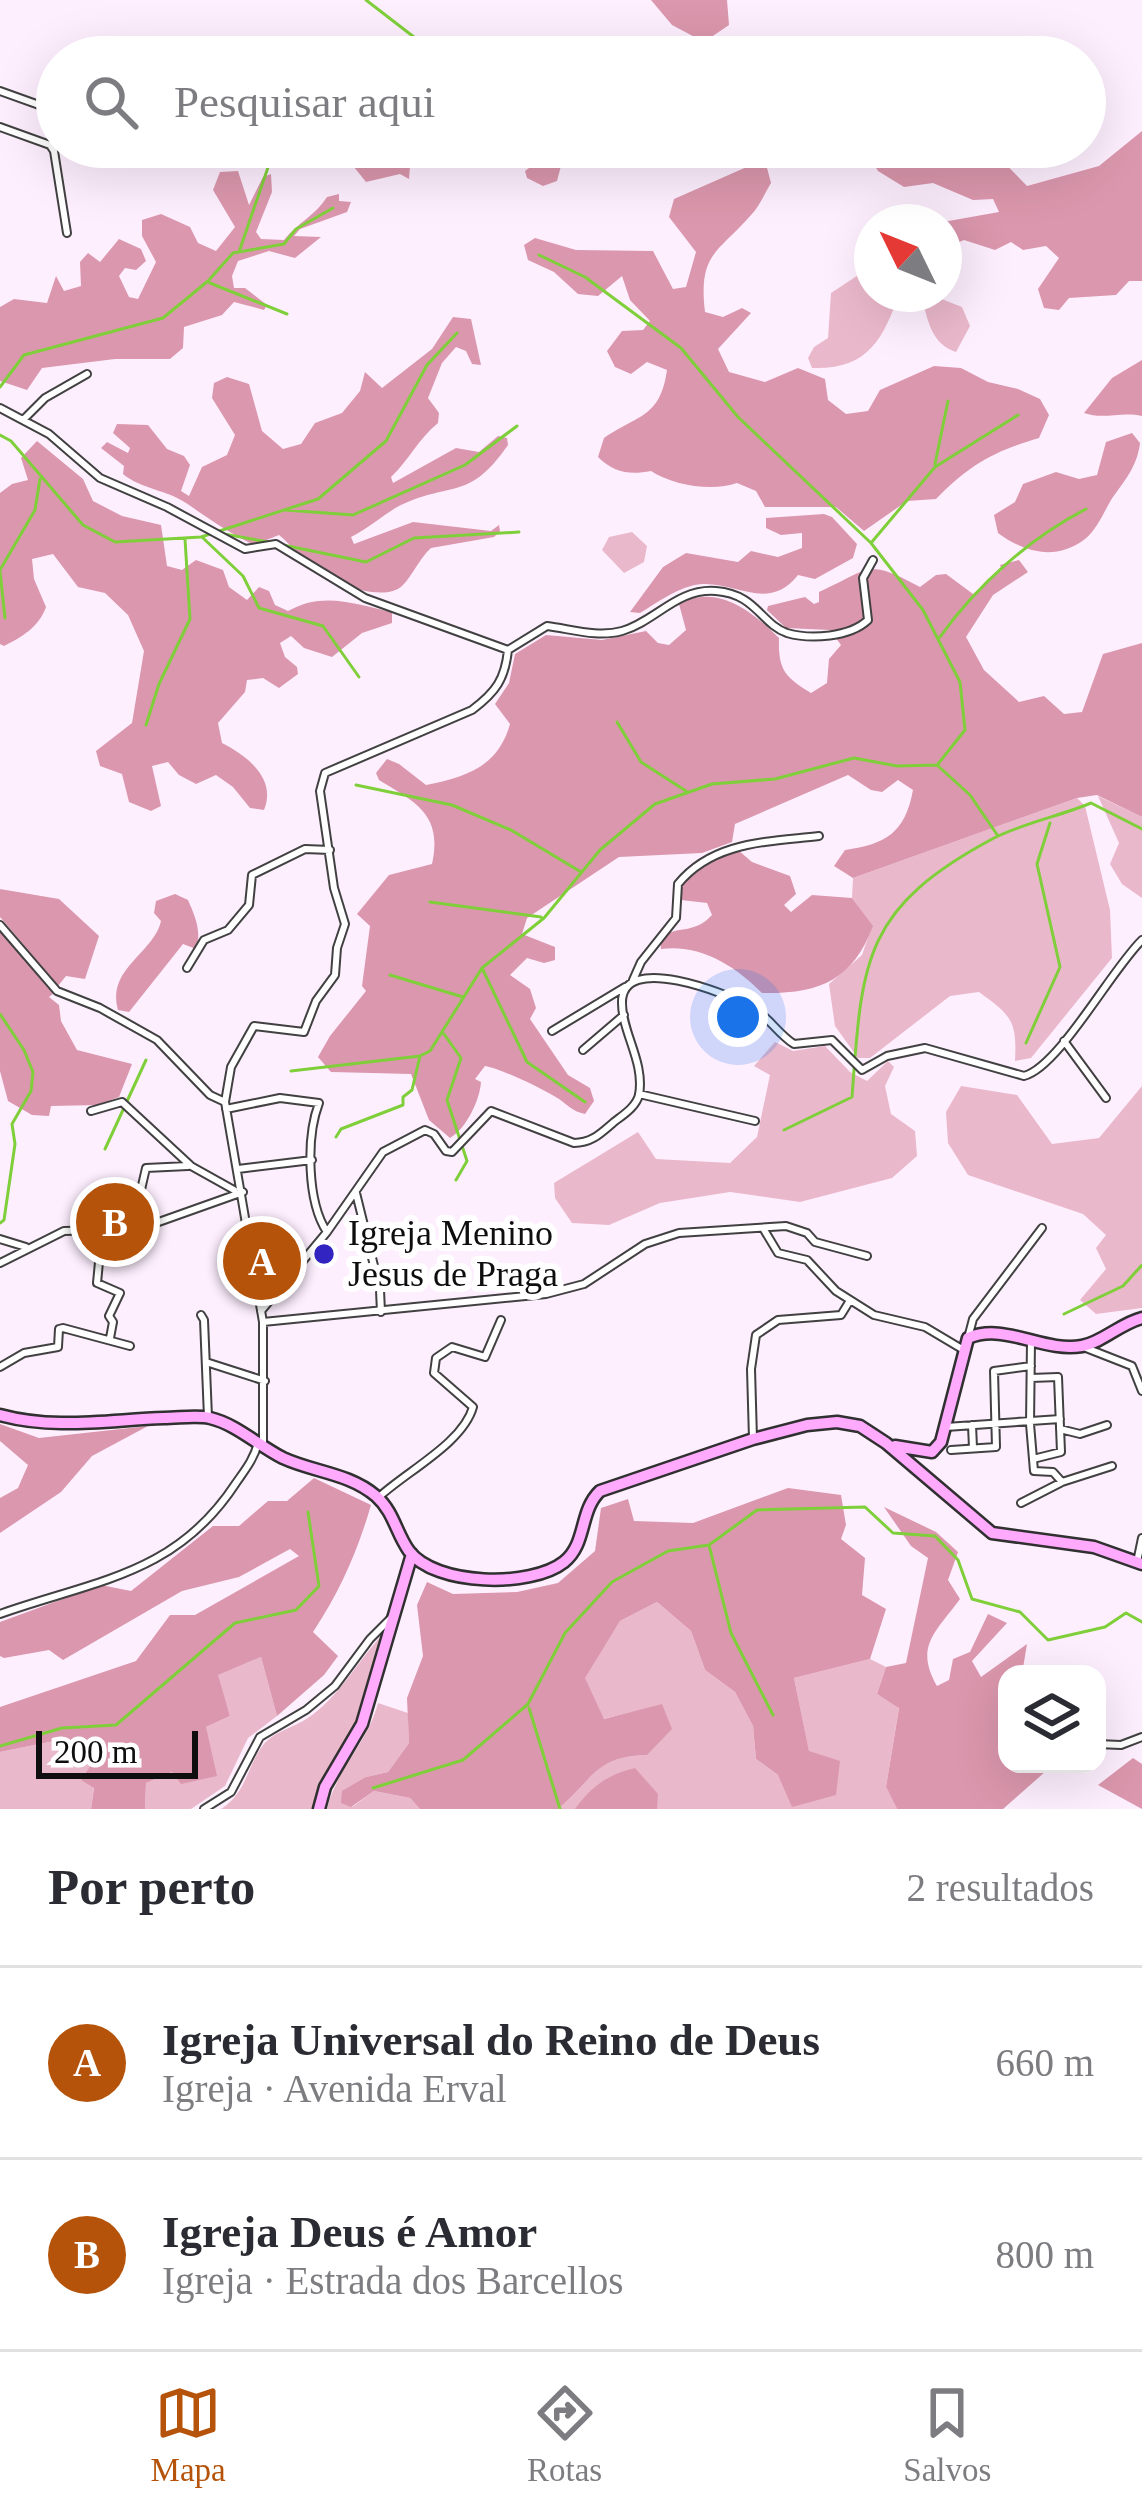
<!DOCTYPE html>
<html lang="pt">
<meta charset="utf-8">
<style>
:root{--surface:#fff;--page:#f7f7f7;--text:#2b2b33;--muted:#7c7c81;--line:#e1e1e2;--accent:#b45309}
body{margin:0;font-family:"Times New Roman",serif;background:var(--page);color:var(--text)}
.controls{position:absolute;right:36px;bottom:36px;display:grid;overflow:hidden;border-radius:24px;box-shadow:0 12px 48px #0002}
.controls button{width:108px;height:108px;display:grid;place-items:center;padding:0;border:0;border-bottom:3px solid var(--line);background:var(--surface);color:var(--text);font:60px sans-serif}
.compass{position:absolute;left:854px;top:204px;width:108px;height:108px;border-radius:50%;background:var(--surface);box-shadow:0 12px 48px #0002;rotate:313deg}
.scale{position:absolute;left:36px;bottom:30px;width:162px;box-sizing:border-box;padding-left:12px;border:6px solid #0e0e0e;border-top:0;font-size:33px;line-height:42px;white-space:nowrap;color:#0e0e0e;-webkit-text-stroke:9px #fff;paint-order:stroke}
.you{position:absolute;left:738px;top:1017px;width:42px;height:42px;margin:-30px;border:9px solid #fff;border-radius:50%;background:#1a73e8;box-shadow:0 0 0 18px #1a73e833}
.badge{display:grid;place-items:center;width:78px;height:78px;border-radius:50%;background:var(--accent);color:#fff;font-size:39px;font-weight:700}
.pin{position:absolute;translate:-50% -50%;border:6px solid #fff;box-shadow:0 3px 12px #0006}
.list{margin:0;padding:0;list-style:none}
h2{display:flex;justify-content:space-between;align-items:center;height:156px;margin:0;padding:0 48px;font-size:51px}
h2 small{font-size:39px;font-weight:400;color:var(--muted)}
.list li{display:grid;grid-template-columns:78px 1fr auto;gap:36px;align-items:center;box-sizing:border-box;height:192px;padding:0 48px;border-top:3px solid var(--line)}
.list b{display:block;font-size:45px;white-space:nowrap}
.list p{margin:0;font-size:39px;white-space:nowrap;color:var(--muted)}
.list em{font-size:39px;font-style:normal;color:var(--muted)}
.icon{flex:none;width:66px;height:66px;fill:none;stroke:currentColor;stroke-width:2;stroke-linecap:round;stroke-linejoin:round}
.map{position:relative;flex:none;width:1142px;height:1809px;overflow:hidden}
.search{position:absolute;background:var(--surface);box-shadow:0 12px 48px #0002;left:36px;right:36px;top:36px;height:132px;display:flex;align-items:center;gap:30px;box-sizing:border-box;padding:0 42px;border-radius:66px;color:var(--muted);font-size:45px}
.sheet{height:540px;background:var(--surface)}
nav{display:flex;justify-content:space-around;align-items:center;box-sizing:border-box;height:168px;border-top:3px solid var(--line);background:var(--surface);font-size:33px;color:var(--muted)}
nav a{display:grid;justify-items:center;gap:6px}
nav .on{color:var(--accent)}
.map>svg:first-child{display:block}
.green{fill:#eab8cb}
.forest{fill:#db97ad}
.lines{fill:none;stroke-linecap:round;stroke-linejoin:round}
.stream{stroke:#7fcf3a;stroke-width:3}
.street-casing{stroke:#414141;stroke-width:10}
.secondary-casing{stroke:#303030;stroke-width:15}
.street{stroke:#fff;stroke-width:6}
.secondary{stroke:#ffaafd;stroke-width:10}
.poi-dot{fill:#3224c0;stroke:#fff;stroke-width:4.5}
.labels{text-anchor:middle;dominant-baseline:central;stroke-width:12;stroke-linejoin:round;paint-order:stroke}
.poi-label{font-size:36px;fill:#0e0e0e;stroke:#fff;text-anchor:start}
</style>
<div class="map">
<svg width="1142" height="1809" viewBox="0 0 1142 1809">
<rect width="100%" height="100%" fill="#feefff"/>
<path class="green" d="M872,266V294H899C883,340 867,370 812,368L808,358L814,347L828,338L831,293Z
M934,296L962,307L970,326L956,352C935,345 929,327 924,306Z
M632,532L647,546L644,562L624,573L602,550L609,537Z
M1098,796L1142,817V898L1122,884L1110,864L1119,843Z
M1077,798L1085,806L1110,910L1112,958L1031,1058L1015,1061C1017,1021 1012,1016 979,992L950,996L870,1058H858L835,1026L829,984L862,955L872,926L852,898L853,878Z
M775,1042L793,1051L825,1046L850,1072L867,1081L888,1061L894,1067L885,1086L891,1114L915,1131L917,1156L892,1178L800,1202L730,1192L660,1203L609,1225L572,1223L555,1198L554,1183L638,1132L656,1159L730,1163L757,1137L770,1075L754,1066Z
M961,1086L1017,1095L1052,1144L1099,1138L1142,1086V1308L1096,1314L1080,1300L1106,1269L1096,1248L1106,1235L1083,1214L968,1175L948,1143L946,1112Z
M657,1602L691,1631L705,1670L735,1692L753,1726L756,1759L778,1775L840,1762L809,1752L794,1678L870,1659L886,1667L877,1694L899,1707L886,1787L897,1809H558C593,1780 595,1756 647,1755L662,1705L603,1719L584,1678L620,1621Z
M383,1634L359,1722L315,1809H221C246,1793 246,1770 261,1748C271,1732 293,1728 308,1718C340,1696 357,1662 383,1634Z
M261,1657L277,1716L248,1738L225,1786L191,1809H145L146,1783L172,1772L206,1727L230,1716L217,1675Z
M378,1703L408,1713L409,1743L388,1772L366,1777L352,1807L374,1791L410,1798L420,1809H327C336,1770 368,1742 378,1703Z
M54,1741L98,1757L91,1809H0V1752Z"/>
<path class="forest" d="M651,0H727L729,25L704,42L672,25Z
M1142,131V281H1129L1116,295L1069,298L1059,310L1044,308L1038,289L1059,258L1046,246L1023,250L1011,242L995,250L964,240L952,245L944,242L943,222L999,212L993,199L973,200L933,183L904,187L878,171L871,159L887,154L889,147H997L996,154L1027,186L1099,166Z
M515,147H549L563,158L557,181L543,186L527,178L525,171L537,162V157L524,152L519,156L513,151Z
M389,148L399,153L406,148L411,153L409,179L400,174L366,182L354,167V159Z
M766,164L771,183C765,193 759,207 751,215C718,253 698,253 705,312L723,317L742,308L751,313L718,349L729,372L765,382L798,368L825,379L828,400L846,414L868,411L880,390L934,366L961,368L988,382L1018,389L1040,399L1049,415L1039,438C994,451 969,465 936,499L907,501L864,531L836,507H765L756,491L737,483C712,492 672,485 651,471C630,475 614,473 598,457L604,438C639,414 660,418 667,370L647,362L631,374L615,367L607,351L622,331L643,330L650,321L630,300L622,276L598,296L578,294L554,272L528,260L524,245L535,238L576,250L653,251L673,289L686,287L696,252L669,217L674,199L749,166Z
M238,171L249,205L263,177L271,174L272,192L256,232L261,239L284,240C297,223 316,215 327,197L339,194V201L351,202L347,212L300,229L294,236L321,237L295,258L269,251L238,261L232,276L234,288H245L267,305L264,310L234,302L222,315L184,327L183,348L170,359H115L42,368L27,390L0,381V307L14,299L47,303L56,276L64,291L81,286L80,262L88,253L100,262L119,239L141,249L146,261L136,270L125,268L119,276L129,297L138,299L156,262L142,236V220L161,214L190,227L198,243L216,251L235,227L213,190L220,172Z
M453,317L471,319L481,365L472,364L466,351L456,347L442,363L428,398L439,413L438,423C419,438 409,460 391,477L393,483L456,448L479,452L498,436L507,438L508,445C469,501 453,481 401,505C388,511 368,529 351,537L354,544L413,522L491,531L499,525L500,531L494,537L431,548C419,559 413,575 402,586C384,603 330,583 313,569C301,559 292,545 279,535L254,545C226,531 211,520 186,503C167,490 141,489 123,474L124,466L101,448L107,442L128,453L130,448L113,433L117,424L148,425L167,449L184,456L190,465L181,491L189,496L202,467L227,455L235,435L212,398L214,383L227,377L249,384L262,431L283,449L301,444L315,423L342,413L360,391L365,372L382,388L432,349Z
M1142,360V416C1121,411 1104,420 1084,413L1112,378Z
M1132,433L1140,443C1137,467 1125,480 1111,500C1104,512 1096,531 1085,539C1056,561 1025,553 998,533L994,515L1015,502L1023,484L1056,472L1079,479L1097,475L1106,442Z
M37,441L83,479L93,501L122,516L161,525L167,566L182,570L196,560L223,570L229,587L247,600L259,587L269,591L275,605L288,611C323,591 355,604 392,612V623L362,633L332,657L304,648L291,636L280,643L285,657L297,667L298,674L279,688L263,678L247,680L245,692L218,723L222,743C247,756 277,778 264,810L250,808L233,787L216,775L196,784L179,775L168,762L152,766L161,806L151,811L129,802L122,774L100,766L96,751L132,723L144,651L128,615L105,593L78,587L53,554L32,559L34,579L46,607C39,627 22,637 4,646L0,644V493L12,484L28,480L21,458Z
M824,514L832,517L857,544L853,558L815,579L798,575C766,616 729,575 691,586C674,590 655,604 640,613L630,612L663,567L686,553L738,562L751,551L778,557L802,548V533L781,535L766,528V518Z
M1019,560L1028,572L993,595L966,637L984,670L1019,702L1044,696L1064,714L1082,712L1103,654L1142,643V817L1097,795L1077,798L853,878L834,866L845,850C886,844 905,833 913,790L898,780L882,792L871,790L848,775L735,824L732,842L702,853L619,857L527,918L522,934L555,947V960L544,963L527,958L510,975L530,989L536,1008L530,1019L568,1075L590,1088L594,1101L585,1114C572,1111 569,1106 559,1099C543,1089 502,1069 485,1066L475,1079L481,1082C480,1100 466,1129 450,1138L429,1120L411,1074L331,1072L318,1057L330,1036L366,991L362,986L370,926L357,914L389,875L432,864C443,814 415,802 379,780L376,773L387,759L399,764L426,785C466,777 498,767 510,724L495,704L509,683L515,654L546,635L602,640L646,631L658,643L669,645L686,630L679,604C717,583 752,611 779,638C778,670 785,677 811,693L827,683L829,659L841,645L830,630L786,628L767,610L768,606L805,597L814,604L819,602V592C872,568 866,558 920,587L936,575L946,574L973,594L1002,570L1000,565Z
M738,850L752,862L790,876L796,894L784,905L791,912L812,895L852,898L873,926C852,981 819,994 762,993C735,966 701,944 661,949L660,939C675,924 693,936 712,915L707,903L681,900V882L706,861Z
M0,889L59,899L99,936L85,979L66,976L58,986L0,917Z
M175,894L188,900C195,916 202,932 196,949L183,944L129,1012L118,1010C106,969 154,953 161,921L154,913L156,901Z
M0,933H4L54,993L49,997L59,1005L61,1021L77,1050L132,1064L119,1097L98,1105L51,1106L49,1116L32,1115L8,1101L0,1071Z
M0,1424L39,1438L148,1426L92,1456L61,1492L0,1533V1498L18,1488L28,1465L0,1441Z
M314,1478L371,1505C357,1553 340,1591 313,1632L338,1656L324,1675L277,1716L261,1657L218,1675L230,1716L206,1727L217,1776L181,1784L172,1772L146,1783L145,1809H91L94,1788L81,1780L97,1756L54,1741L0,1752V1707L136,1661L170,1615H195L299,1556L290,1549L239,1577L182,1591L63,1660L49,1650L4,1658L0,1656V1622L101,1585L131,1591L213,1526H239L268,1501H287Z
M788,1488L841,1495L846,1525L841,1539L865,1558L862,1595L886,1609L870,1659L794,1678L809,1751L840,1761L836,1795L792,1807L778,1775L756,1759L753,1726L735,1692L705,1670L691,1631L657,1602L620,1621L585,1678L604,1719L662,1704L672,1729L647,1755C595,1756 593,1780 558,1809H420L410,1798L374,1791L351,1807L341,1803L342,1791L366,1777L388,1772L409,1743L407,1698L423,1656L417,1605L427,1582L453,1594L517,1592L558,1583L595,1551L601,1508L628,1499L634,1521L693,1523Z
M884,1507L936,1532L958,1552L948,1580L960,1599C936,1632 914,1646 937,1686L949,1680L953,1659L970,1652L988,1614L1007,1623L972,1661L981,1677L1027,1644L1022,1674H1007V1764H1054L1003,1809H897L886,1787L899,1708L877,1694L886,1667L906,1663L928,1558L911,1546Z
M1133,1758L1142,1764V1809L1098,1785Z
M635,1768L658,1794L657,1809H575C591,1787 608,1774 635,1768Z"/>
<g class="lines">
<path class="stream" d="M366,0L423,44
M239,252L275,147
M539,255L585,277L681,348L738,417L871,543L923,610L960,682L965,730L938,764
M210,283L287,314
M0,387L24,355L163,318L208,281L233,253L284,244L296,229L333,208
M0,435L11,441L83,525L115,542L201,537L318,499L386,441L427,365L457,333
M935,464L948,401
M285,510L353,515L465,465L517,426
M224,534L268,542
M203,538L243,576L259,608L323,626L359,677
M871,543L935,467L1018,415
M283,545L366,562L414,538L519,532
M0,570L35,510L40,479
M0,572L5,618
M940,637C977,585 1030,538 1086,509
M617,722L641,762L686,791
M146,725L159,684L190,619L185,539
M356,785L452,805L511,830L581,872
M430,902L541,917
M483,970L527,1062L585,1102
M390,975L463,997
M0,1014L24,1050L33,1072L31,1091L12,1124L15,1144L4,1220L0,1223
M444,1034L461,1058L447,1100L467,1161L456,1180
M1026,1043L1060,967L1037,864L1050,823
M291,1071L420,1056
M784,1130L852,1097C862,959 863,908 994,838C1024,823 1060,816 1091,803L1142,829
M336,1137L341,1129L403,1105V1097L412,1090L420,1056L430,1051L482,968L544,918L600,850L655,804L712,784L775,779L854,758L897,766L937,765L970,795L998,836
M105,1149L146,1060
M1064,1314L1123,1286L1142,1265
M709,1545L731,1633L773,1715
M529,1708L560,1809
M0,1746L62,1728L116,1725L235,1623L296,1610L319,1586L308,1512
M373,1788L463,1760L528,1704L565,1633L612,1582L668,1551L709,1545L757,1510L865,1507L893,1533L935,1536L958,1560L972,1599L1020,1612L1048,1640L1105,1627L1126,1613L1142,1622"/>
<defs>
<path id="street" d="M0,91L53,110
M0,127L50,145L54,151L67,233
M0,408L49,434L100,478L167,507L245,549L276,544L365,598L508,650
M23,420L45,398L87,374
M508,650L547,626C571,629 598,638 622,631C656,621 677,588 716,591C756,594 761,624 787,633C811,640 850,637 868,620L863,578L873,560
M0,925L57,991L100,1008L157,1040L210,1095L225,1102
M187,968L204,940L228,930L249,905L252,875L305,849L330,850
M633,980L641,962L676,918L678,884C713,841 768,842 819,836
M552,1031L625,987
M1064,1041L1106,1098
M583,1050L624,1015
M639,1094L755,1121
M226,1109L280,1098L319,1103C306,1137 307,1202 327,1232
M91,1111L122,1102L191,1166L234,1190
M238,1169L312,1160
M356,1193L380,1290L381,1312
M763,1228L778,1253L807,1260L836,1291L874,1315L925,1327L962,1349
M139,1229L140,1194L146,1168L188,1166
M102,1231L97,1283L120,1293L109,1316L113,1322L110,1338
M0,1239L26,1247
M0,1263L64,1231L139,1229L243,1192
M261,1311L327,1232L383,1152L425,1130L434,1134L446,1151L452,1152L491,1111L574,1143C592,1143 601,1133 614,1122C623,1115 636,1107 639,1095C645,1062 622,1033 622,1003C621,951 728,994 752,1007C768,1016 778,1034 794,1044L832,1040L862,1070L887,1056L925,1048L1024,1076C1059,1067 1111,970 1142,940
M201,1315L204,1320L208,1417
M263,1322L546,1294L584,1284L645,1244L679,1233L786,1226L807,1233L815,1242L867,1256
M968,1338L973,1319L1042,1228
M1031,1341L1030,1424L1034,1471L1053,1472L1062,1482
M1086,1348L1132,1366L1142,1391
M206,1362L265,1381
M0,1367L24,1353L58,1347L59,1329L63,1328L130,1346
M1031,1378L1058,1377L1061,1452L1033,1459
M972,1425L973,1448
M946,1427L1060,1419
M1060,1429L1080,1434L1107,1425
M753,1439L751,1369L756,1335L778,1320L841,1315L849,1302
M263,1443V1322L225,1102L231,1067L254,1026L304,1032L316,1001L335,975L337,948L345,924L334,888L320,791L325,773L472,710C496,692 505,679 508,650
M951,1450L996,1447L994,1371L1031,1366
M379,1497C407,1471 463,1443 473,1407L434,1373L436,1358L452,1347L485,1357L501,1320
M1021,1503L1062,1482L1112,1466
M1137,1562L1142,1538
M0,1614C96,1580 176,1575 236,1483C245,1470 254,1459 258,1443
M1097,1744L1121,1745L1142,1737
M204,1809L231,1792L260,1737L306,1710L335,1686L370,1639L390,1619"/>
<path id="secondary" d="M0,1415C55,1430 108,1420 164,1418C179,1418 196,1415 210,1418C236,1424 259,1446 283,1458C313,1472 349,1473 376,1496C394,1512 396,1533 409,1551C435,1586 531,1588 564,1562C587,1544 579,1511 600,1491L753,1439L807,1425L837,1422L860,1426L886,1443L992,1533L1094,1547L1142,1564
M895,1446L932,1452L941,1442L968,1338C1005,1322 1043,1353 1082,1346C1103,1342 1121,1323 1142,1318
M319,1809L325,1787L362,1724L412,1554"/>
</defs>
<use href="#street" class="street-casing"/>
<use href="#secondary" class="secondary-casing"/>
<use href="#street" class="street"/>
<use href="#secondary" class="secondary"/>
</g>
<circle class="poi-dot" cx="324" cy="1254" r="12"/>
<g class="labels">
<g class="poi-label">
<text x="348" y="1233">Igreja Menino<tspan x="348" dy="41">Jesus de Praga</tspan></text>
</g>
</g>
</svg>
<div class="controls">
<button><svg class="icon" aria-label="layers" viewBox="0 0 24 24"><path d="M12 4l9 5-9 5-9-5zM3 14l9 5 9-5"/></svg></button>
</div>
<svg class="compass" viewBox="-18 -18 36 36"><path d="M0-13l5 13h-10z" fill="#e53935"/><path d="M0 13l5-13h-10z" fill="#7c7c81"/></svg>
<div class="scale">200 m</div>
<div class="you"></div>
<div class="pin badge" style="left:262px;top:1261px">A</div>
<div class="pin badge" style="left:115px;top:1222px">B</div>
<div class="search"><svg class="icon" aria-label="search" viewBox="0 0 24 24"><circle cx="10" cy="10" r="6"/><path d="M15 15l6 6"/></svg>Pesquisar aqui</div>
</div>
<section class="sheet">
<h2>Por perto<small>2 resultados</small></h2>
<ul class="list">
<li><span class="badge">A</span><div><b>Igreja Universal do Reino de Deus</b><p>Igreja · Avenida Erval</p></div><em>660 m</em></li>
<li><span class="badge">B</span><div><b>Igreja Deus é Amor</b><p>Igreja · Estrada dos Barcellos</p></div><em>800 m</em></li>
</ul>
</section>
<nav>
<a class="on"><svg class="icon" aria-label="map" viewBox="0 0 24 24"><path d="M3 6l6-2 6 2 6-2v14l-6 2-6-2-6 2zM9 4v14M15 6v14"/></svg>Mapa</a>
<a><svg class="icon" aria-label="directions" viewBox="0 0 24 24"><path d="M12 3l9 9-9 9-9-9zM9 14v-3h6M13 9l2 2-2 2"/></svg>Rotas</a>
<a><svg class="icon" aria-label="saved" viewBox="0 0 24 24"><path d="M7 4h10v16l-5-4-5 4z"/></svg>Salvos</a>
</nav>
